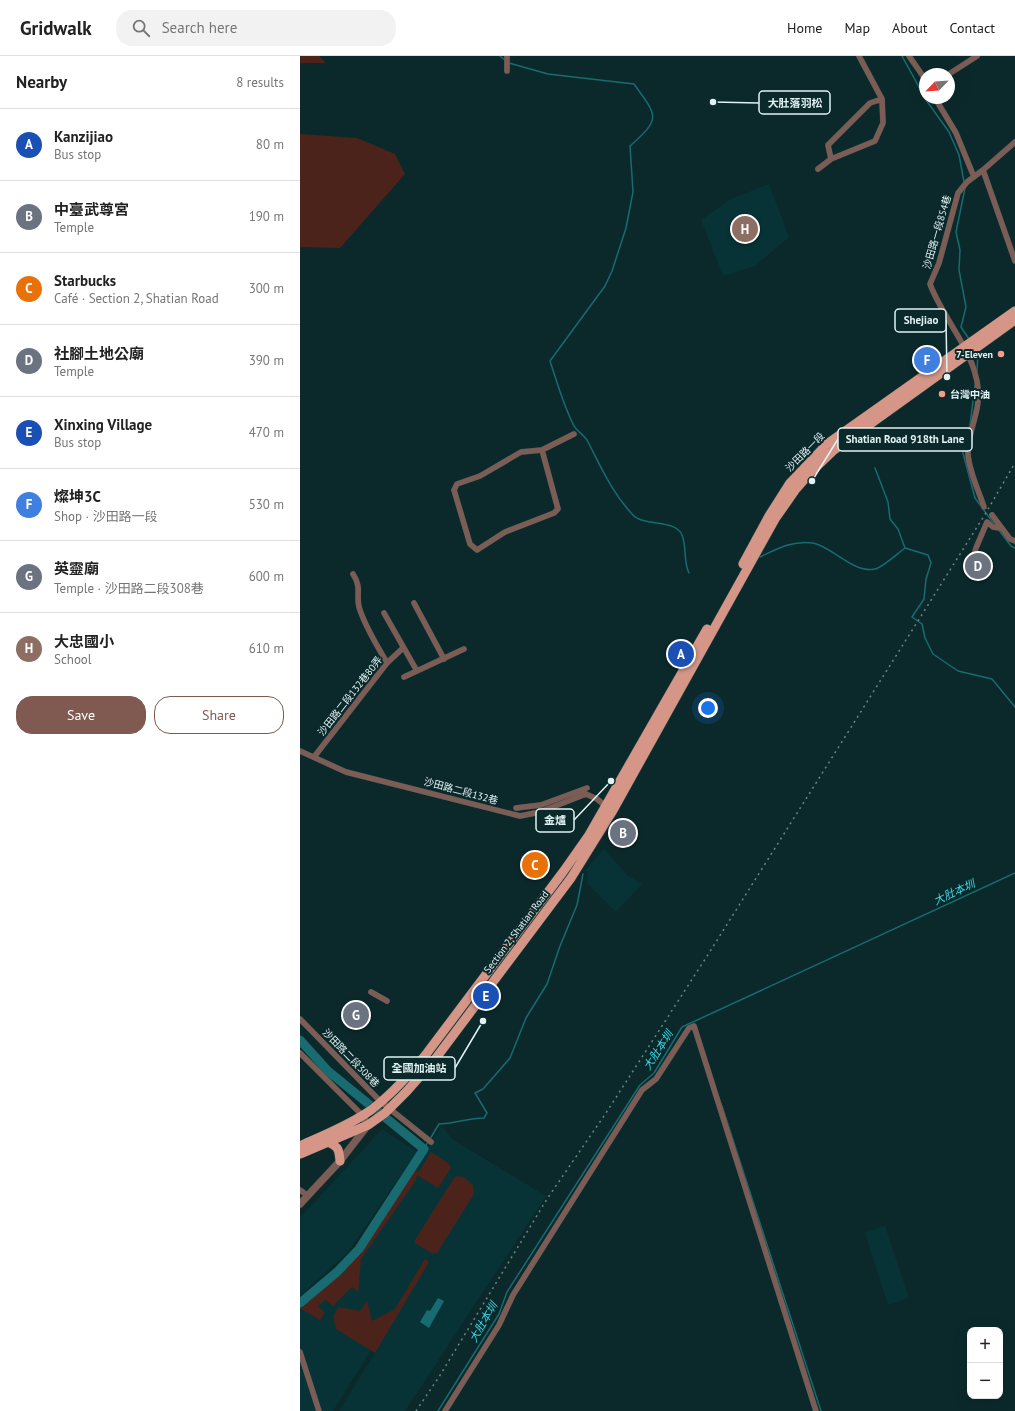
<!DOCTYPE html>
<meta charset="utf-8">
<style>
:root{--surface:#fff;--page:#f2f2f2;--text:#222;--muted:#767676;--line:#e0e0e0;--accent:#805a51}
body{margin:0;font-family:"PT Sans","Noto Sans TC",sans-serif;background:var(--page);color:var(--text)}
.controls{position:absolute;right:12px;bottom:12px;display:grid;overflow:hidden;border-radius:8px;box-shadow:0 4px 16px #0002}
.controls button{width:36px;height:36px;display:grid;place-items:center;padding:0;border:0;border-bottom:1px solid var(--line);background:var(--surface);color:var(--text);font:20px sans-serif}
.compass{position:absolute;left:619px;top:12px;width:36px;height:36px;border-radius:50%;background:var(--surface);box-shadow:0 4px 16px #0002;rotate:245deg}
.you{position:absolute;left:408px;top:652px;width:14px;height:14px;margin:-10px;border:3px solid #fff;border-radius:50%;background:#1a73e8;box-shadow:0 0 0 6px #1a73e833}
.badge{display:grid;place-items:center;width:26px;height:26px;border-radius:50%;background:var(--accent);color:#fff;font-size:13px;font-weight:700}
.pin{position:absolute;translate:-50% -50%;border:2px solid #fff;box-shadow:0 1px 4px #0006}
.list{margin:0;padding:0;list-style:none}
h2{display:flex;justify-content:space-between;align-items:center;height:52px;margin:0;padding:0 16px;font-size:17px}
h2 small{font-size:13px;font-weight:400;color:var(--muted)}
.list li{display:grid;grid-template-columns:26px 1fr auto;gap:12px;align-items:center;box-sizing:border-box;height:72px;padding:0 16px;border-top:1px solid var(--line)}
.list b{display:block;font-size:15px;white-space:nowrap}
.list p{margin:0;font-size:13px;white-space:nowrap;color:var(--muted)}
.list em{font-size:13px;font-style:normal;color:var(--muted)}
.actions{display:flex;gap:8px;padding:12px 16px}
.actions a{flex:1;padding:9px 0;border:1px solid var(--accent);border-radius:16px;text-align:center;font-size:14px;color:var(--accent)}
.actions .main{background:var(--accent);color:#fff}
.icon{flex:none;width:22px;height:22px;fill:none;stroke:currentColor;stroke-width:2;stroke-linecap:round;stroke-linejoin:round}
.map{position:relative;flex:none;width:715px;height:1355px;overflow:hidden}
header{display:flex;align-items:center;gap:24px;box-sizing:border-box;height:56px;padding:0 20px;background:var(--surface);border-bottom:1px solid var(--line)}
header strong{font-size:19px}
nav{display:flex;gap:22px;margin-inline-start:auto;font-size:14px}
.search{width:280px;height:36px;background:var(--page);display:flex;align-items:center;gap:10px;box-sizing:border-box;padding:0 14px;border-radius:16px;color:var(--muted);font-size:15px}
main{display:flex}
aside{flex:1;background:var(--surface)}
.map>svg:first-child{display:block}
.built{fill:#083336}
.green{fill:#4c231a}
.water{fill:#186b71}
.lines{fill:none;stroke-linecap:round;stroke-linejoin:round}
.stream{stroke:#186b71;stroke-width:1.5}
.river{stroke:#186b71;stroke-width:9}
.minor-casing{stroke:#294547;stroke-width:6}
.tertiary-casing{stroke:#294547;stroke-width:8}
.primary-casing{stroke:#294547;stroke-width:10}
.minor{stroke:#7c5d56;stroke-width:5.5}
.tertiary{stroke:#7c5d56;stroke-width:7}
.primary{stroke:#d59687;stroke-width:9}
.rail{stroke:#6c8586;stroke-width:1.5;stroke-dasharray:2 4;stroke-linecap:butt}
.poi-dot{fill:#f49e8a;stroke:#0b292b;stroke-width:1.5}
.labels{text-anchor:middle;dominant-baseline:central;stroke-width:4;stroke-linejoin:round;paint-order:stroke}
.street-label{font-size:10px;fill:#e1f2f3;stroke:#0b292b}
.poi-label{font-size:10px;font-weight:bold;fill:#e1f2f3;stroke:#0b292b;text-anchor:end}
.water-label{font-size:11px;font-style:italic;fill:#3cd6e2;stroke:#0b292b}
.leader{fill:none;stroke:#e1f2f3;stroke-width:1.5}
.callout-dot{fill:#e1f2f3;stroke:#0b292b;stroke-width:1.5}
.callout{fill:#0b292b;stroke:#e1f2f3;stroke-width:1.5}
.callout-label{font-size:11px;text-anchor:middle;font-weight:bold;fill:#e1f2f3}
</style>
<header>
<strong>Gridwalk</strong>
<div class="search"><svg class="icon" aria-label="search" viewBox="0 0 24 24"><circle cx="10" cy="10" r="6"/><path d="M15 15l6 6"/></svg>Search here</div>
<nav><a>Home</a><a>Map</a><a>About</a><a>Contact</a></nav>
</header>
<main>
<aside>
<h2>Nearby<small>8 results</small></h2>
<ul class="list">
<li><span class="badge" style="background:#1a4fb4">A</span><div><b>Kanzijiao</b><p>Bus stop</p></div><em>80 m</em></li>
<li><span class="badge" style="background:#6b7280">B</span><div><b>中臺武尊宮</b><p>Temple</p></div><em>190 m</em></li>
<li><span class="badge" style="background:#e8710a">C</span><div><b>Starbucks</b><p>Café · Section 2, Shatian Road</p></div><em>300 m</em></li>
<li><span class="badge" style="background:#6b7280">D</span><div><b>社腳土地公廟</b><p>Temple</p></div><em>390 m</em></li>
<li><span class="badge" style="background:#1a4fb4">E</span><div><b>Xinxing Village</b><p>Bus stop</p></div><em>470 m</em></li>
<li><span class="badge" style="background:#3f7fe0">F</span><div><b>燦坤3C</b><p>Shop · 沙田路一段</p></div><em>530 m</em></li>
<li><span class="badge" style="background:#6b7280">G</span><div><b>英靈廟</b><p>Temple · 沙田路二段308巷</p></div><em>600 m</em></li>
<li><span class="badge" style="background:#8d6e63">H</span><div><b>大忠國小</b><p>School</p></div><em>610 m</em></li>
</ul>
<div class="actions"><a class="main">Save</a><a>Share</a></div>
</aside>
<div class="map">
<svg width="715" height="1355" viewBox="0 0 715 1355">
<rect width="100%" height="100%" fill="#0b292b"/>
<path class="built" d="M469,128L489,181L455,210L423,220L401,164L431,143Z
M304,793L327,819L342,828L316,856L287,827L288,817L286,814Z
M142,1070L152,1083L246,1140L105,1355H39L75,1297L71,1294L33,1355H0V1252L61,1197Z
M82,1073L117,1096L48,1196L0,1240V1162Z
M585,1170L609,1242L588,1249L565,1177Z"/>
<path class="green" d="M0,0H19L26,7H0Z
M0,78L57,82L95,98L105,118L40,192L0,191Z
M131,1096L148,1107L151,1112L138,1132L117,1119L116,1124L61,1203L58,1236L52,1231L33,1250L25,1244L18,1250L25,1257L20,1264L0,1252V1248L31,1223L52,1202L107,1116L118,1113V1117Z
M158,1120L164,1121L173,1129L174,1138L137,1197L133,1198L115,1187V1184L154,1122Z
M125,1203L129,1206L75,1297L36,1273L33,1261L38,1251L60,1255L67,1245L72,1265L95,1253Z"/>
<path class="water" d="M138,1242L144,1245L129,1272L120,1266L127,1254L130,1255Z"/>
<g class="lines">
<path class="stream" d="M200,0L205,4
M602,0L626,44L649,76L659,99L664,126
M209,7L248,18L334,28C357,60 362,62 330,90L333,136L326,172L312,215L305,230L250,305C257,326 263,348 273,368C276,375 283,378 287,384C301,411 312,437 333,459C344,471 376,463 382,479C387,491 383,505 389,517
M665,132L656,176L660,194L659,214L666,251L661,271L669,283
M677,315L678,296
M675,329L670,369L663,397L675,442L694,468
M575,412L588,446L590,463L598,473L605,492
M698,473L711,490L715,492
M460,501C477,493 493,484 513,487C531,490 554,518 575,513C582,512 598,497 605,492L628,499L631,507L626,523L624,543L612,561L622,568L625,582L633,598L658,615L692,623L715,651
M422,1050L521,1355
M130,1083L139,1068C154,1068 168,1062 184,1062L187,1057L175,1037L183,1033L210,1002L226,962L247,928L260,890L277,849L283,818
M124,1093L128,1086
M138,1355L199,1258L207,1236L340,1029L354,1017L382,971L715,817"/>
<path class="river" d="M0,984L28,1015L124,1093L59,1193L37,1216L0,1247"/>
<defs>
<path id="minor" d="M609,0L625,23
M207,15V0
M649,18L677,0
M635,42L656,77L674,121
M531,103L528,89L570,47L582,43
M518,113L531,103L575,85L583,67L582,43L559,0
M683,114L715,205
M242,394L258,453L254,457L205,476L177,494L170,488L154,434L157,428L180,420L221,396L242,394L274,378
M684,451C679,435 669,416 668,398C667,377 681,355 678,332C674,294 643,263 630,228L639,207L658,137L667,126L683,114L715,86
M692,459L710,483L715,485
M682,505L675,495L676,492L687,466L693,471L700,472
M53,518C62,532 56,538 59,551C65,571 77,589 87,607
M114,547L144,603
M84,557L117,615
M104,621L164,593
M0,695L46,716L220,760L240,756L286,738L297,743L308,752
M14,701L87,607L103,592
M216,752L241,749L287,732
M71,936L87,945
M0,963L80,1045L131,1086
M0,997L62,1059
M0,1134L8,1140
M0,1296L19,1355
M145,1355L199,1269L213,1239L342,1034L356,1023L389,972L394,970L516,1355"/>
<path id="tertiary" d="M0,1148L40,1105L68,1069L62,1059"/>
<path id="primary" d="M443,508L469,460L490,427L527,388L715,255
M28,1086C39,1091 39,1094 40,1105
M0,1090C24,1079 50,1069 71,1054C92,1038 111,1017 127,997L263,816L289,779L407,573
M0,1098L68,1069L85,1057L107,1035L136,1002L271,822L312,756L475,463L496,433L511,416L534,394L715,264"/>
</defs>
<use href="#minor" class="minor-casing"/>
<use href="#tertiary" class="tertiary-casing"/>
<use href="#primary" class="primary-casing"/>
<use href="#minor" class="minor"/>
<use href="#tertiary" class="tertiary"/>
<use href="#primary" class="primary"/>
<path class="rail" d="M116,1355L139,1321L247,1143L306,1057L409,897L684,460L715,407"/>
</g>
<g class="poi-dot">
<circle cx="701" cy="298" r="4"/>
<circle cx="642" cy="338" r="4"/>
</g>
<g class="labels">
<g class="street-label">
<text transform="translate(637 176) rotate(-74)">沙田路一段854巷</text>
<text transform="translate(505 396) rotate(-45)">沙田路一段</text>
<text transform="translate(50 640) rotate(-52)">沙田路二段132巷80弄</text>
<text transform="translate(161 735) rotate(15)">沙田路二段132巷</text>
<text transform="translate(216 876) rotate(-53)">Section 2, Shatian Road</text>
<text transform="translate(51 1002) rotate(46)">沙田路二段308巷</text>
</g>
<g class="poi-label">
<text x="693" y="298">7-Eleven</text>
<text x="650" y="338" text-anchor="start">台灣中油</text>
</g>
<g class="water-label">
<text transform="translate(654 836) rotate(-25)">大肚本圳</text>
<text transform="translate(358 994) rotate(-57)">大肚本圳</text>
<text transform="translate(183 1266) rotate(-60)">大肚本圳</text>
</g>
</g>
<path class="leader" d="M413 46L459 47M647 321L646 264M512 425L538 383M311 725L274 764M183 965L155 1012"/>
<g class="callout-dot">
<circle cx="413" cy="46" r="4"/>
<circle cx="647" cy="321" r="4"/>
<circle cx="512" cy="425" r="4"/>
<circle cx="311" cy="725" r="4"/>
<circle cx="183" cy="965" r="4"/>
</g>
<g class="callout">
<rect x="459" y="35" width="71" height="23" rx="4"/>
<rect x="595" y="253" width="51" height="23" rx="4"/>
<rect x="538" y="372" width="134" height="23" rx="4"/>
<rect x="236" y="753" width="38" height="23" rx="4"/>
<rect x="84" y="1001" width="71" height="23" rx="4"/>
</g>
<g class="callout-label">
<text x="495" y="51">大肚落羽松</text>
<text x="621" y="268">Shejiao</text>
<text x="605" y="387">Shatian Road 918th Lane</text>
<text x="255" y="768">金爐</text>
<text x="119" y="1016">全國加油站</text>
</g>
</svg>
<div class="controls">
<button>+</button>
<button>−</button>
</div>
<svg class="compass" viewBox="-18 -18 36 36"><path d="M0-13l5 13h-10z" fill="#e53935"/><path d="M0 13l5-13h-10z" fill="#767676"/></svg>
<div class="you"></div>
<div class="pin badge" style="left:381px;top:598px;background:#1a4fb4">A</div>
<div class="pin badge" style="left:323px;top:777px;background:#6b7280">B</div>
<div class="pin badge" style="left:235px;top:809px;background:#e8710a">C</div>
<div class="pin badge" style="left:678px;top:510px;background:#6b7280">D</div>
<div class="pin badge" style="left:186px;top:940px;background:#1a4fb4">E</div>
<div class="pin badge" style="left:627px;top:304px;background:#3f7fe0">F</div>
<div class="pin badge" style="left:56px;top:959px;background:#6b7280">G</div>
<div class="pin badge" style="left:445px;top:173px;background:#8d6e63">H</div>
</div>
</main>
